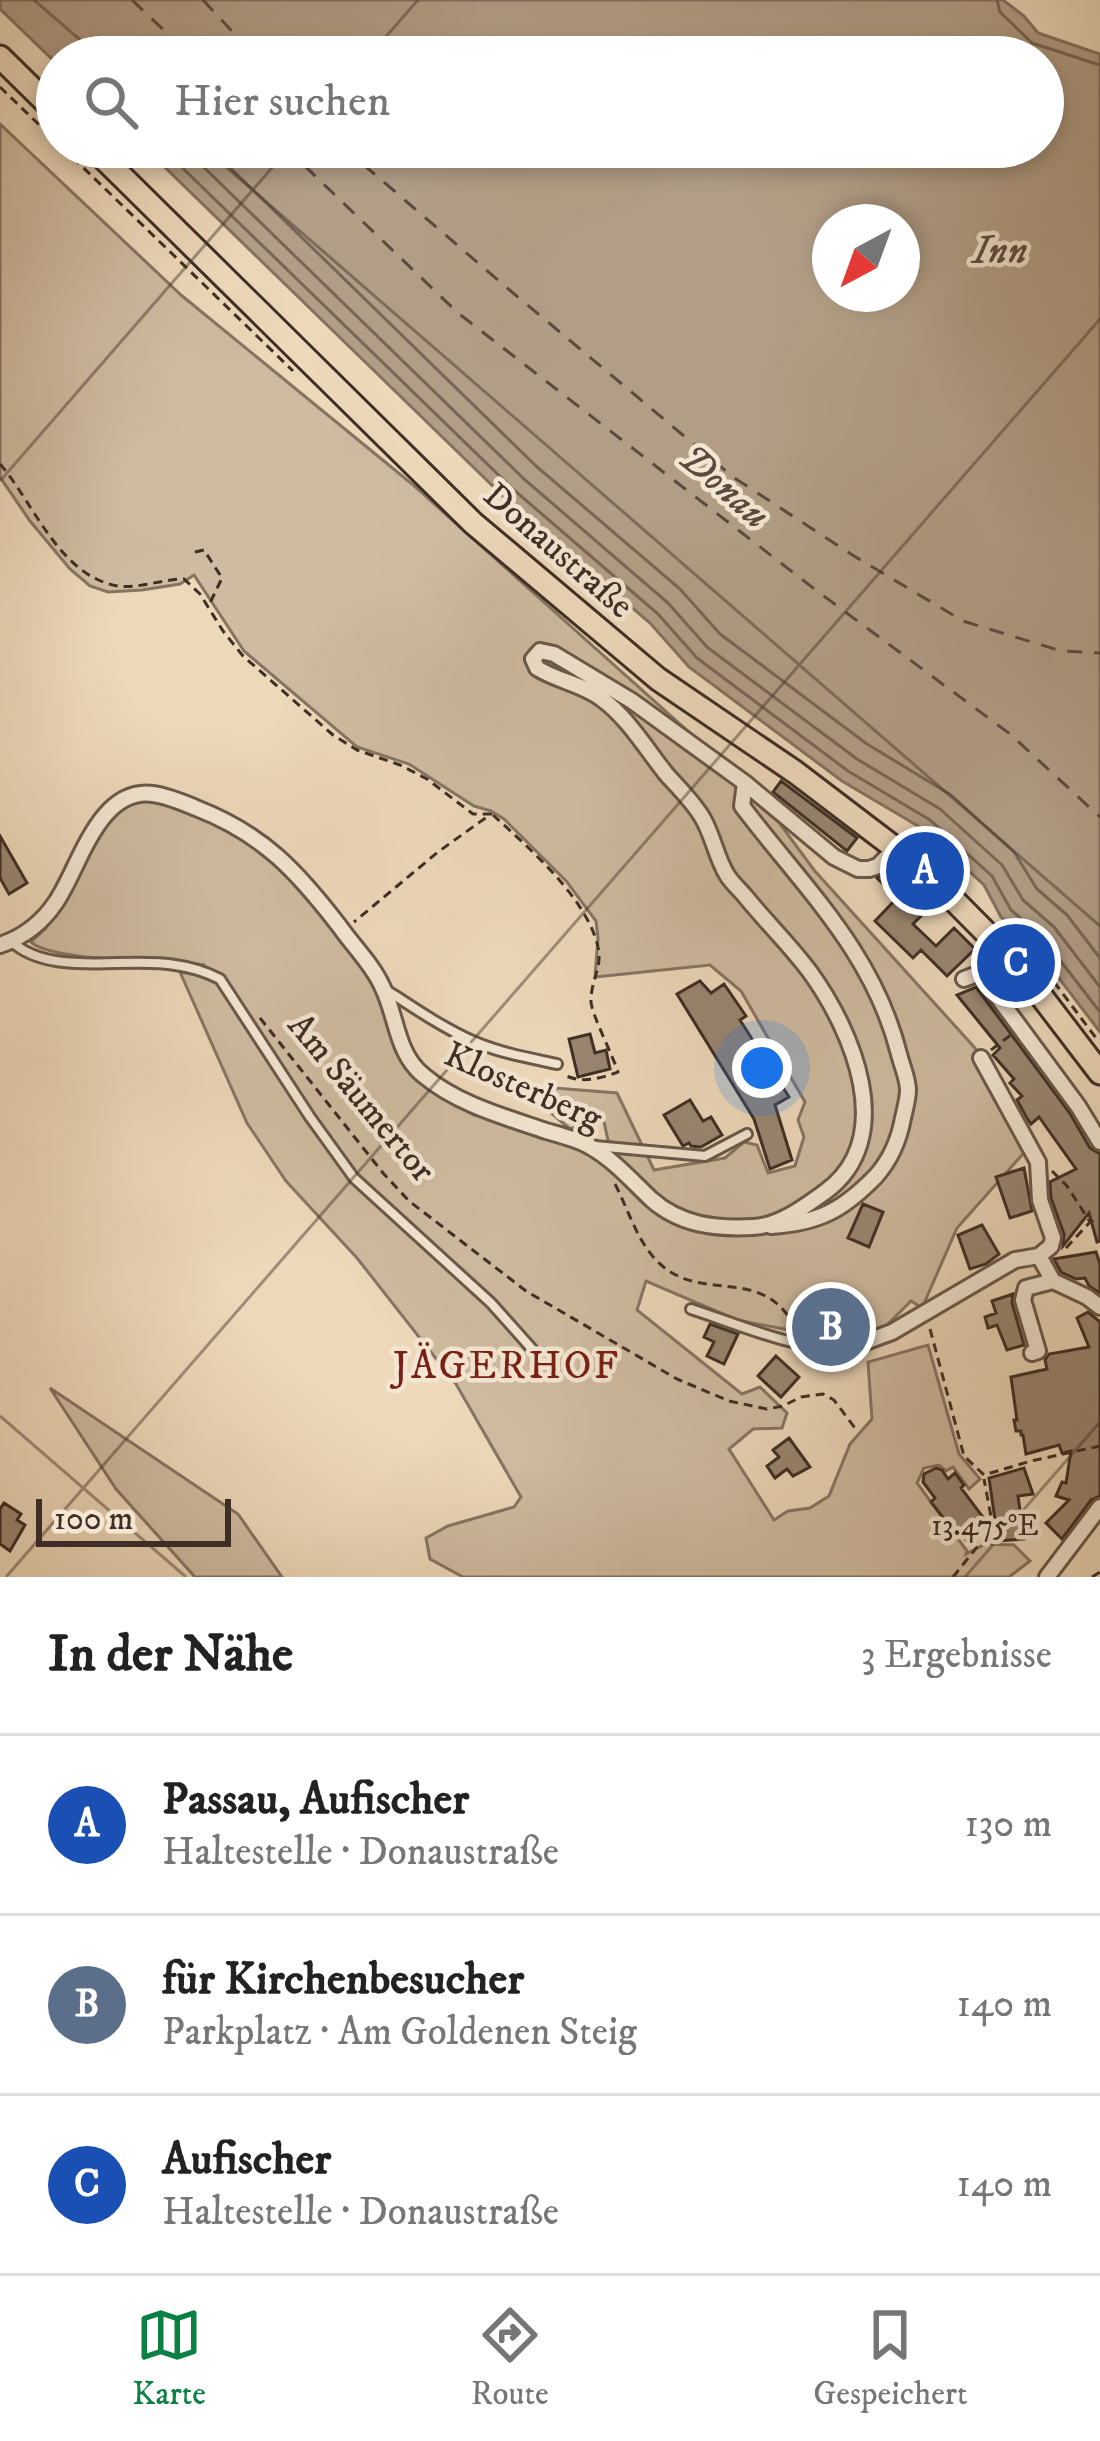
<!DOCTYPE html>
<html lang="de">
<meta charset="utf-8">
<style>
:root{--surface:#fff;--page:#f6f6f6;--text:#222;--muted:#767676;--line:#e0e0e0;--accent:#0b8043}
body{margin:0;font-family:"IM FELL DW Pica",serif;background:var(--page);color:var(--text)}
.compass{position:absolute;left:812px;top:204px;width:108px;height:108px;border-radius:50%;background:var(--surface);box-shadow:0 6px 18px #0003;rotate:221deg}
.scale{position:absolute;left:36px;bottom:30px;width:195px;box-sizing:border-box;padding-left:12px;border:6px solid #3e2e25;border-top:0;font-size:33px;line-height:42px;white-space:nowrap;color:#3e2e25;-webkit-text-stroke:9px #f3e6d2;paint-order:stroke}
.you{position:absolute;left:762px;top:1068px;width:42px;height:42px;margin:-30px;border:9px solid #fff;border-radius:50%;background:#1a73e8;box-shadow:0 0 0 18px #1a73e833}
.badge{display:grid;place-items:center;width:78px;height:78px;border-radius:50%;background:var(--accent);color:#fff;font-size:39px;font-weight:700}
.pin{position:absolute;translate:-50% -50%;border:6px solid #fff;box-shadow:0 3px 12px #0006}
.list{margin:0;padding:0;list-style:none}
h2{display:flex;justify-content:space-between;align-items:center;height:156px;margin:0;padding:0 48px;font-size:51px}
h2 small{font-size:39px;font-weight:400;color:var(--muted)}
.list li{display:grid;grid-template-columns:78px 1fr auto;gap:36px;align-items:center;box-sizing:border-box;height:180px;padding:0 48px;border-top:3px solid var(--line)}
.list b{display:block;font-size:45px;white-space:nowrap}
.list p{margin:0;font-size:39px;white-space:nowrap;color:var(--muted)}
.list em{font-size:39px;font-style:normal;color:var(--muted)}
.icon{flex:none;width:66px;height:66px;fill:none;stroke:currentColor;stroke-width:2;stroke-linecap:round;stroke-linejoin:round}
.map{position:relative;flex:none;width:1100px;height:1577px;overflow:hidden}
.search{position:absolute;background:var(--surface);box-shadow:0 6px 18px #0003;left:36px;right:36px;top:36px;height:132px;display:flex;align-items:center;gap:30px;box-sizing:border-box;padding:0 42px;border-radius:66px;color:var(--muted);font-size:45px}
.sheet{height:696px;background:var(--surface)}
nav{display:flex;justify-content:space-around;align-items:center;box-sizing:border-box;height:168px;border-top:3px solid var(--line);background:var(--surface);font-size:33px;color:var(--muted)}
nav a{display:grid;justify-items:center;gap:6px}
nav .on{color:var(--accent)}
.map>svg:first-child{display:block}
.green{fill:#cfbba1;stroke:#867463;stroke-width:3}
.water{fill:#b29e87;stroke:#847160;stroke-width:3;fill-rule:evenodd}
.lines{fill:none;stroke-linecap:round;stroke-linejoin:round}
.shore{stroke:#786656;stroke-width:3}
.ferry{stroke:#5b4a3e;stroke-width:3;stroke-dasharray:15 12;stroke-linecap:butt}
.building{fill:#998672;stroke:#3e2e25;stroke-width:3}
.lane-casing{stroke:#6a584a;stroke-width:14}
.street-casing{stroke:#6a584a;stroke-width:20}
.primary-casing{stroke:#3e2e25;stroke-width:27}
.path{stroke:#3e2e25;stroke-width:3;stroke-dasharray:9 6;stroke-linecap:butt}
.lane{stroke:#f3e6d2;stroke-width:8}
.street{stroke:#f3e6d2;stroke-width:14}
.primary{stroke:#edd8ba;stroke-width:21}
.ticks{fill:none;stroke:#3e2e25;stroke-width:3;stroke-opacity:0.45}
.labels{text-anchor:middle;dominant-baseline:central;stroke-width:9;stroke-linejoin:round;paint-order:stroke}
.street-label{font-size:36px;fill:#3e2e25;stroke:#f3e6d2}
.water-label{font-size:39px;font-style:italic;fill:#5b4a3e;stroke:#f3e6d2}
.neighbourhood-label{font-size:39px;letter-spacing:3px;fill:#7a1f14;stroke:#f3e6d2}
.ticks-label{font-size:30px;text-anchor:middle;fill:#3e2e25;stroke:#f3e6d2;stroke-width:9;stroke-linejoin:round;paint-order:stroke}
</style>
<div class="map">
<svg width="1100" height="1577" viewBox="0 0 1100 1577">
<rect width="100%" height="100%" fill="#edd8ba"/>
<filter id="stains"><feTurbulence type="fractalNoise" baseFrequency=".00167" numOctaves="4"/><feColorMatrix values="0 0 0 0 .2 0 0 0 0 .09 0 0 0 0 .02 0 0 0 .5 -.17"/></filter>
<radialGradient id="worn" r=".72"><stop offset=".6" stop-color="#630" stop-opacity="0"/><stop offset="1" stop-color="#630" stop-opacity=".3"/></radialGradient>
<path class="green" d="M0,124L181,295L412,484L758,794L814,870L975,1048L1030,1146L957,1228L922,1308L911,1301L882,1330L860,1337L857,1312L803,1310L789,1330L737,1320L646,1281L637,1310L742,1394L760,1387L787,1413L782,1428L753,1429L729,1449L774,1520L788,1511L810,1508L829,1496L850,1444L872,1419L868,1362L928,1345L959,1454L980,1479L969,1489L953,1467L946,1471L939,1465L924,1468L917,1483L967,1551L966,1554L985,1544L1014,1545L1030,1561L1009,1577H463L430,1559L426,1538L448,1526L514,1507L521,1497L456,1384L357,1258L286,1181L247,1123L180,972L214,978L204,965C165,959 55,963 31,942L46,928L105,823L120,808L138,800H155L182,809L261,846L284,868L365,967L387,1009L399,1056L439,1093L474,1115L603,1144L608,1140L603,1118L570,1129L518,1085L617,1093L654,1170L725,1158L744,1142L757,1145L768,1173L795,1166L804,1137L798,1120L805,1102L741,991L710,965L595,977L598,938L596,921L567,882L504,819L491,811L474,806L409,764L357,747L244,651L194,575L180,584L142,590L108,592L90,586L70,569L30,521L0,477Z
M50,1388L238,1514L282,1577H195L116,1489Z"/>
<path class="water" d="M0,0H1003L1024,16L1038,33L1100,54V1032L1033,944L1001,917L984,885L923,829L842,781L689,667L650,623L506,499L144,147H1043V57H57V64L0,9ZM830,222H902V294H830Z"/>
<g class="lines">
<path class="shore" d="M997,0L1000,12L1032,43L1100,65
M161,147L514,490L658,614L697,658L848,771L930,820L992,876L1011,910L1042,937L1100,1012
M183,147L524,479L668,603L707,647L857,759L940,809L1002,865L1023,900L1054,927L1100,987
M209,147L536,466L680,589L720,634L867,744L951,795L1014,852L1037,889L1067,915L1100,958"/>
<path class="ferry" d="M132,0L192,57
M203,0L256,57
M285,147L458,313L817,591L1010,734L1100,817
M343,147L506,287L733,477L854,556L963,621L1061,651L1100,653"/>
</g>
<path class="building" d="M781,781L857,838L847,851L773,792Z
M0,836L27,883L9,894L0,878Z
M894,866L934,903L913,924L936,946L954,928L975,949L947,976L921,950L913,958L875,921L897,898L877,878Z
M700,981L711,993L724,984L746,1016L740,1020L789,1097L775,1105L792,1160L770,1169L754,1119L677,994Z
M976,987L1069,1112L1090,1148L1100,1154V1241L1097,1242L1089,1213L1063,1246L1064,1234L1051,1198L1050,1182L1076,1169L1039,1117L1031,1124L1028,1120L1017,1100L1022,1096L1010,1083L1014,1079L993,1055L1000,1048L957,995Z
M590,1034L595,1053L606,1050L610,1069L578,1077L569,1039Z
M690,1100L703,1121L711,1117L722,1135L701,1147L691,1146L689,1143L683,1146L664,1115Z
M1024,1168L1032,1211L1010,1218L996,1177Z
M863,1204L883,1212L869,1247L848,1238Z
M982,1225L999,1254L986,1264L970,1269L958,1235Z
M1096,1252L1100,1264V1293L1089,1286L1085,1278L1076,1279L1061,1272L1054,1259Z
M1013,1294L1012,1303L1024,1345L1007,1350L997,1325L988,1328L985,1317L996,1313L992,1301Z
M1088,1312L1100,1322V1496L1091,1500L1062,1539L1046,1523L1069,1500L1056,1496L1062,1482L1066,1483L1071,1451L1062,1453L1059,1445L1026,1454L1023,1435H1021V1431H1016L1014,1420H1017L1011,1377L1047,1369L1045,1360L1049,1354L1089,1347L1077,1318Z
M710,1324L738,1334L724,1364L707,1356L714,1342L704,1337Z
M776,1356L799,1377L781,1397L758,1376Z
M789,1438L810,1467L793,1476L787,1469L775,1478L767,1466L779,1457L773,1450Z
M936,1468L942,1470L948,1479L955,1473L964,1485L961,1488L988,1524L966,1540L958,1530L955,1533L931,1502L935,1498L923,1482L924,1474Z
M1024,1468L1033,1494L1018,1496L1024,1539L998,1541L989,1478Z
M4,1503L21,1514L17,1520L25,1525L10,1551L0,1544V1509Z"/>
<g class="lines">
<defs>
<path id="lane" d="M11,941C50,978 126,956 175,965C191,967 206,972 220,979L310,1117L354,1178L491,1303L532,1349
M385,989C414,1008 443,1028 475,1042C501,1053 529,1058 557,1064
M595,1146L705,1156L747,1134
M691,1309C740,1325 793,1349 844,1349"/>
<path id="street" d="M745,783L742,806C804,888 873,951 899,1054C902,1066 908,1079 908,1090C908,1099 905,1109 903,1118C899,1140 891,1159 876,1176C843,1210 819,1223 771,1226
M0,945C24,937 42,923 56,902C80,867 98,787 153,794C167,796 182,802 196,808C263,834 297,871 340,927C354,947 372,964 382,986C397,1016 396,1053 423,1075C457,1104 505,1117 546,1131C560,1135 577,1139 589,1146C613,1159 631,1180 651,1199C680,1225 715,1229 753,1227C779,1226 804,1207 825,1192C899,1138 852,1030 810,972C790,945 766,922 745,896C739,889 732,883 727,875C716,857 713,835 702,817C693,802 679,788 667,775C647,750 628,718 602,699C583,684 557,681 537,668L533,659L540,651L554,654L632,701L745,783L834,857L858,869H869L878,866L895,848
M964,979L980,973L1078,1106L1100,1142
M1039,1256L1053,1281L1087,1297L1100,1307
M846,1349L892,1332L1015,1260L1039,1256L1051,1246L1053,1238L1040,1200L1038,1162L981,1058
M1032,1353L1038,1351L1023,1300L1026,1288L1053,1281
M1047,1577L1100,1507"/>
<path id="primary" d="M0,57L57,113
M92,147L473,523L658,679L795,772L925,871L1016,963L1100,1073"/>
</defs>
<use href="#lane" class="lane-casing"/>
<use href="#street" class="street-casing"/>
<use href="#primary" class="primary-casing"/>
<path class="path" d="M0,87L57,142
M62,147L293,371
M0,464C34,503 59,576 118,586C138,589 163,579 184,579L200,594L223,631L243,656L333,735L357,750L400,765L427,779L473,814H491L438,852L354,922
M195,552L204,550L222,578L209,605
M493,815C529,848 587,898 598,947C603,967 590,982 591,1002C592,1015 613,1056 618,1072C599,1079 581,1084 562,1074
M1054,982L1099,1042
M260,1018L383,1173L409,1201L526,1291L677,1379L729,1401L767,1409L783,1406L801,1397L823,1394L834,1400L855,1428
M991,1050L1012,1034
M1052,1171L1067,1186L1090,1222
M615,1184C628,1209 636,1238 655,1259C700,1308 765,1260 797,1332
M1066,1248L1090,1222L1100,1218
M930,1329L964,1456L984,1475L1031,1461L1100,1446
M953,1577L990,1531L992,1522L984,1479
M1092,1577L1100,1572"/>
<use href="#lane" class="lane"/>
<use href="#street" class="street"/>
<use href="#primary" class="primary"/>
</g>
<path class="ticks" d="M34,0L100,57M368,57L418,0M203,147L1100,926M0,481L290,147M0,1416L186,1577M6,1577L1100,319M965,1577L1100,1422"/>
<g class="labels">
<g class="street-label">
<text transform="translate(558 551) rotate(41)">Donaustraße</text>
<text transform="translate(523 1087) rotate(24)">Klosterberg</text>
<text transform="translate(361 1098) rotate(50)">Am Säumertor</text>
</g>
<g class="water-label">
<text x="1000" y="251">Inn</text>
<text transform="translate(724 487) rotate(41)">Donau</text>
</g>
<g class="neighbourhood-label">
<text x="507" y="1366">JÄGERHOF</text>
</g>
</g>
<g class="ticks-label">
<text x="985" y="1535">13.475°E</text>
</g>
<rect width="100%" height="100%" filter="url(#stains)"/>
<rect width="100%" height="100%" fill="url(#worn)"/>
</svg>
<svg class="compass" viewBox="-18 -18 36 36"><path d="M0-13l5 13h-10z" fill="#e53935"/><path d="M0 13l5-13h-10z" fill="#767676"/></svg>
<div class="scale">100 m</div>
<div class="you"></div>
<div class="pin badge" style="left:925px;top:871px;background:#1a4fb4">A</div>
<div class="pin badge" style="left:831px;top:1327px;background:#5c6f8a">B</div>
<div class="pin badge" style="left:1016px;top:963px;background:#1a4fb4">C</div>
<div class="search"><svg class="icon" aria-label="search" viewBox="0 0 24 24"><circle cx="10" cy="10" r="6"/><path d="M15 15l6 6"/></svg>Hier suchen</div>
</div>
<section class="sheet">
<h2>In der Nähe<small>3 Ergebnisse</small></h2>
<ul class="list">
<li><span class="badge" style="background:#1a4fb4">A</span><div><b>Passau, Aufischer</b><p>Haltestelle · Donaustraße</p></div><em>130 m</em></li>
<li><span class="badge" style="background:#5c6f8a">B</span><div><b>für Kirchenbesucher</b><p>Parkplatz · Am Goldenen Steig</p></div><em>140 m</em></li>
<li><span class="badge" style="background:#1a4fb4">C</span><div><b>Aufischer</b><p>Haltestelle · Donaustraße</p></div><em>140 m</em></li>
</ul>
</section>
<nav>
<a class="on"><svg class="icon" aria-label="map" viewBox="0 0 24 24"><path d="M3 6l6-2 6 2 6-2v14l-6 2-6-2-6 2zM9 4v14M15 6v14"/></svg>Karte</a>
<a><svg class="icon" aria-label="directions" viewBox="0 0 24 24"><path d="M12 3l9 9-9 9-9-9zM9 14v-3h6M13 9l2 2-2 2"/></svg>Route</a>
<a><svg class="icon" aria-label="saved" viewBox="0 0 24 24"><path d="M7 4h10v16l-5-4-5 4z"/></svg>Gespeichert</a>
</nav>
